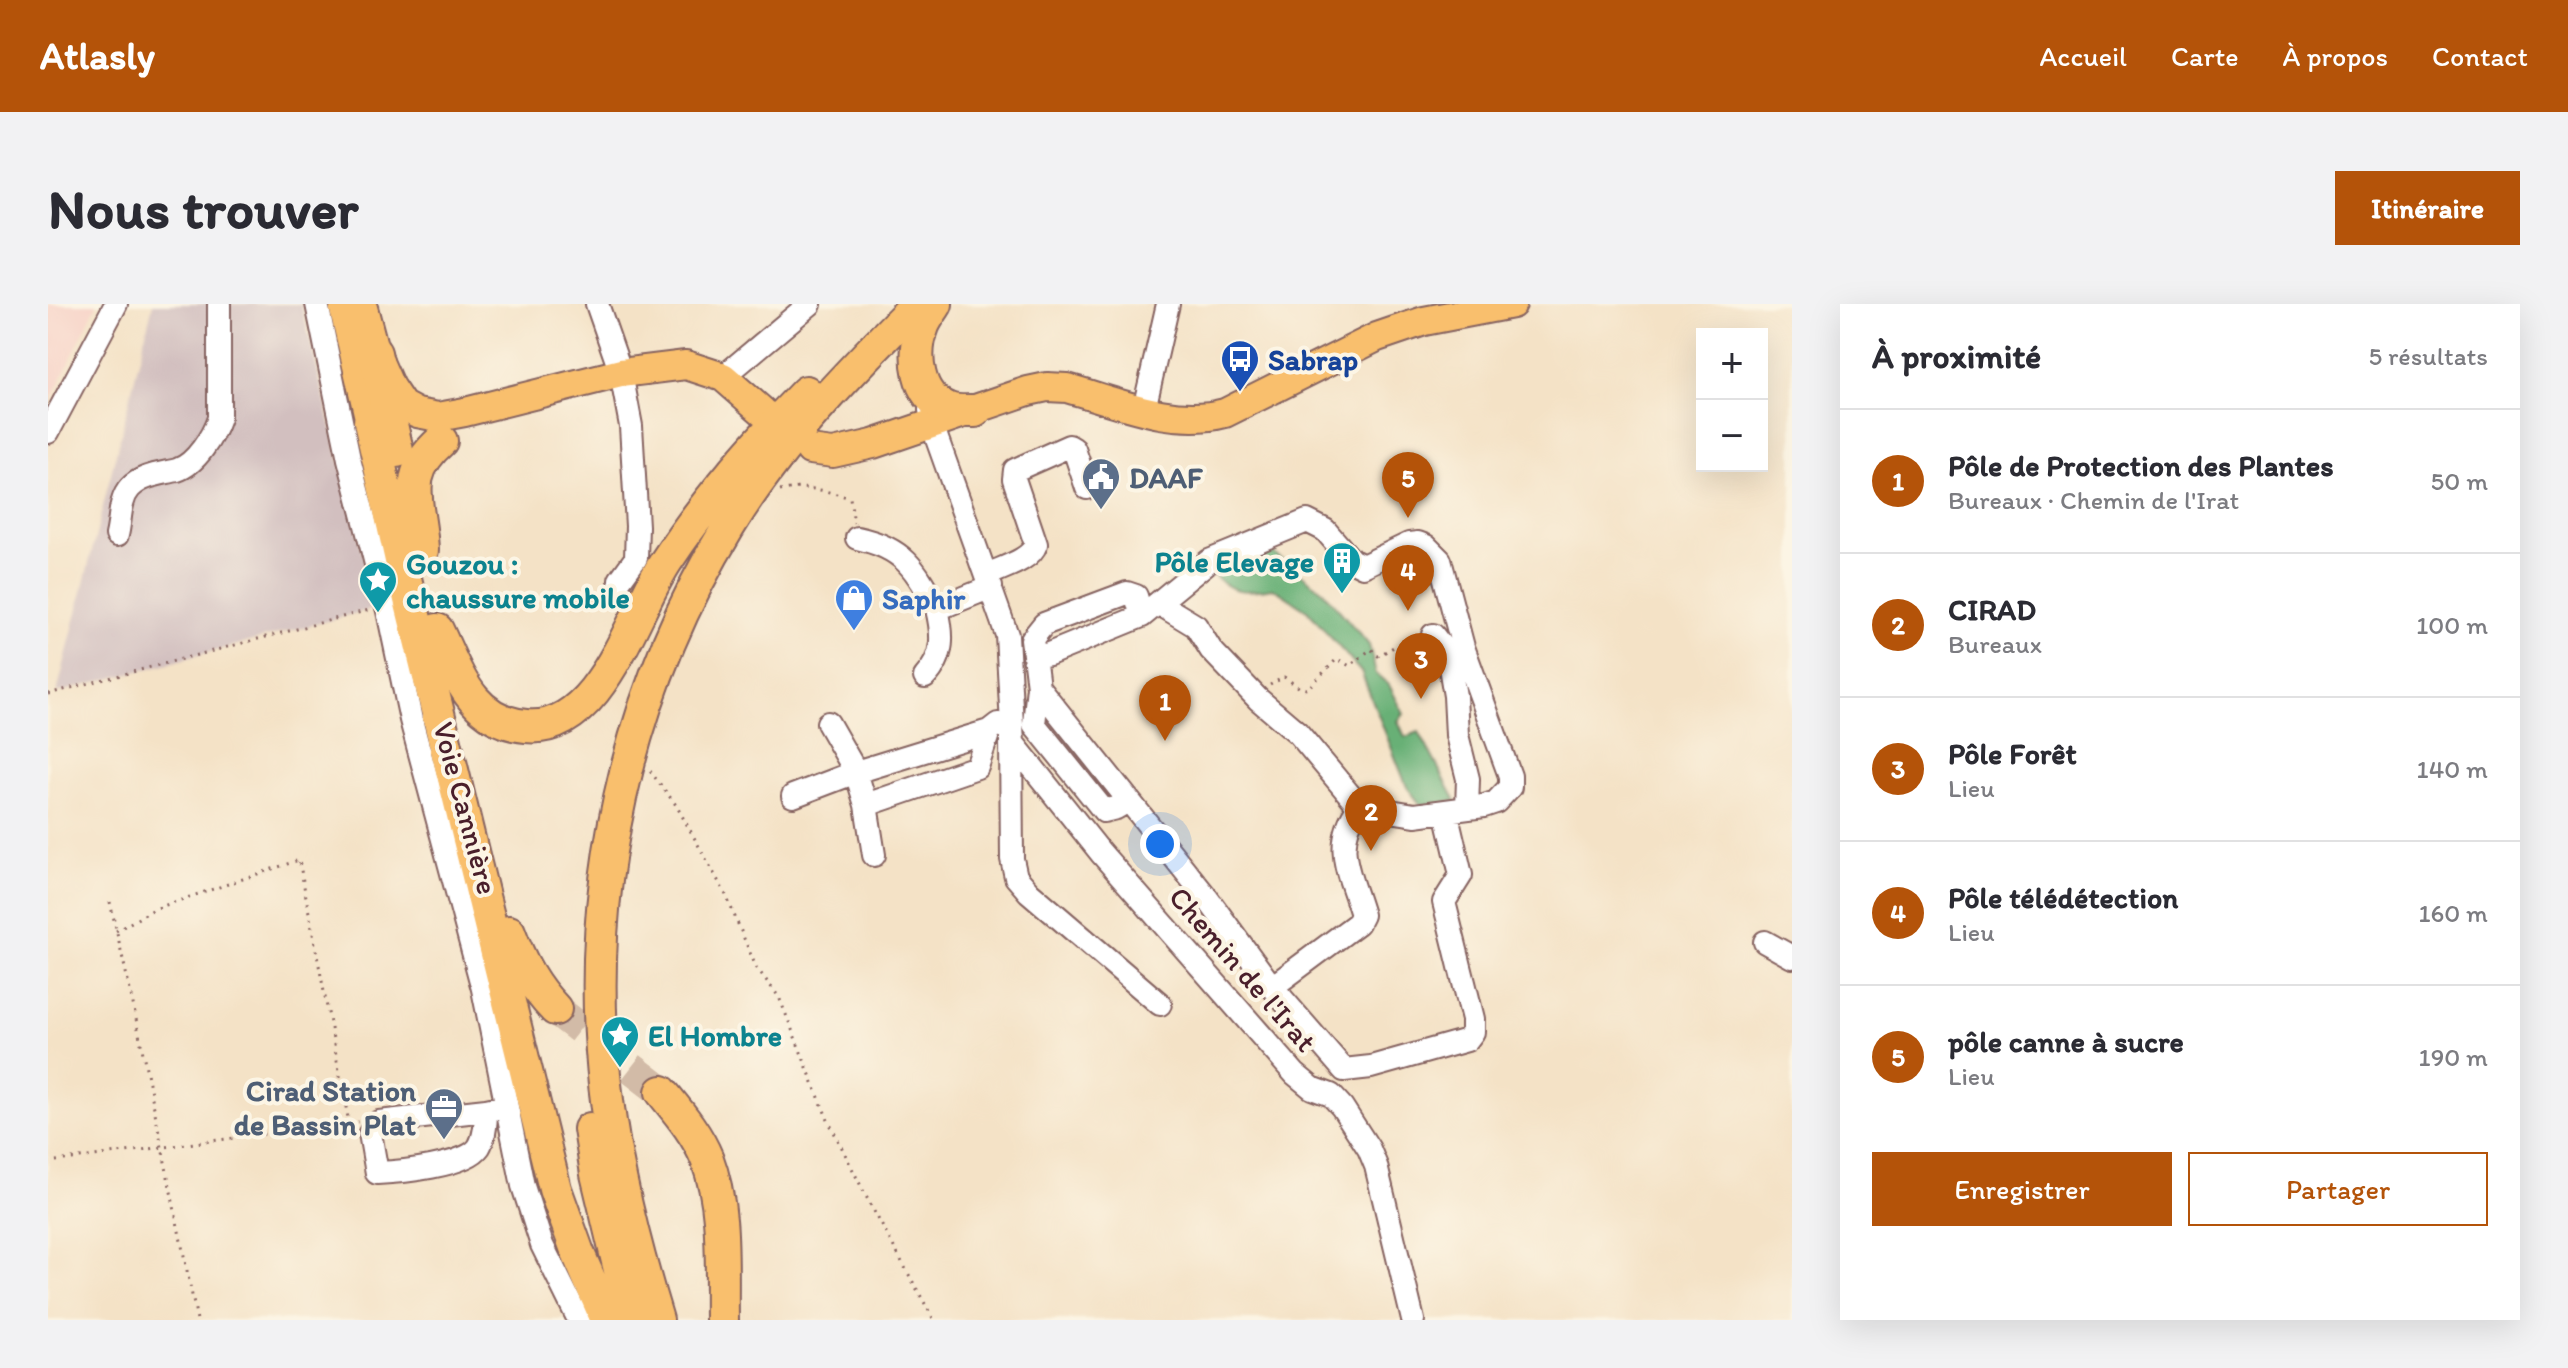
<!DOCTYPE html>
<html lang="fr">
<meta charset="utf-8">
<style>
:root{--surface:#fff;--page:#f2f2f3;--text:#2b2b33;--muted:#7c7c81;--line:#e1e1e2;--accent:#b45309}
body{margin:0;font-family:Itim,sans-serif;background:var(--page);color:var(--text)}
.controls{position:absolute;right:24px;top:24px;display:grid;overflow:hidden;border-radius:0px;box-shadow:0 8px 32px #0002}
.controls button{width:72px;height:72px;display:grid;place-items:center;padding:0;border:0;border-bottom:2px solid var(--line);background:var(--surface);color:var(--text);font:40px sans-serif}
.you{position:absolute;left:1112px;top:540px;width:28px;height:28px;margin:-20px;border:6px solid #fff;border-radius:50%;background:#1a73e8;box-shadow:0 0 0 12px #1a73e833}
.badge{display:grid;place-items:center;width:52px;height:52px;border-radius:50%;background:var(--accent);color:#fff;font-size:26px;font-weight:700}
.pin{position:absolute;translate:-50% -66px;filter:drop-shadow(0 2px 4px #0008)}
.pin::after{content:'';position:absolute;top:42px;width:28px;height:24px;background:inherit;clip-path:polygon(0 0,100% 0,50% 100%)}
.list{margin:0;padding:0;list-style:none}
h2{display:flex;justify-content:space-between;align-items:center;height:104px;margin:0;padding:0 32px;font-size:34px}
h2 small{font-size:26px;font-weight:400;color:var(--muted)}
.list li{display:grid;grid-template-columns:52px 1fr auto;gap:24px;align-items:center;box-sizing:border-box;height:144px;padding:0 32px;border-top:2px solid var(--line)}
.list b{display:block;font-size:30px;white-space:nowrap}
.list p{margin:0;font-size:26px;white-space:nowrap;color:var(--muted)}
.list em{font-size:26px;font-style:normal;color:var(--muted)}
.actions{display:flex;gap:16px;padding:24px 32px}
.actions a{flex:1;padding:18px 0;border:2px solid var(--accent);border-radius:0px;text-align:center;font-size:28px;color:var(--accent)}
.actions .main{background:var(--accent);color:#fff}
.map{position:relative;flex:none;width:1744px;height:1016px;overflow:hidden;border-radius:0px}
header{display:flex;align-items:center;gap:48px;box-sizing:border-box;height:112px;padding:0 40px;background:var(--accent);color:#fff}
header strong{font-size:38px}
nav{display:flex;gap:44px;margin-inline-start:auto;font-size:28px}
.intro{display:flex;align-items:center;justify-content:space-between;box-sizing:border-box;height:192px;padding:0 48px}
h1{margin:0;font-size:56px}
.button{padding:20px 36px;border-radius:0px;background:var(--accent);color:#fff;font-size:28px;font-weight:700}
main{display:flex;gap:48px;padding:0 48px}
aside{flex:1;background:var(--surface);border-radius:0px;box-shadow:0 8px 32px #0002}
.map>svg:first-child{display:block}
.built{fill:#f7d1c6}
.industrial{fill:#d2bfbf}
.forest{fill:#68b076;stroke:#596850;stroke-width:2}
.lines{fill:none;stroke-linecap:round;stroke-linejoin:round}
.highway-tunnel{stroke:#d2bba7;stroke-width:32;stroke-dasharray:32 16;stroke-linecap:butt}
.minor-casing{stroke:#866361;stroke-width:26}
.major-casing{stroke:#866361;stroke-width:32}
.highway-casing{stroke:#866361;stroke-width:36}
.path{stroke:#866361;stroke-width:3;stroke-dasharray:2 6;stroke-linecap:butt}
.minor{stroke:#fff;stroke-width:22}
.major{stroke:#f9bf6d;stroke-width:28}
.highway{stroke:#f9bf6d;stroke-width:32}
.labels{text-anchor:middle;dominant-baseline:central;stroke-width:8;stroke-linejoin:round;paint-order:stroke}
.transit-label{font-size:30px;font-weight:bold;fill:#164399;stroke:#fcf5e5;text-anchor:start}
.service-label{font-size:30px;font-weight:bold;fill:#4e5e75;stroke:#fcf5e5;text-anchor:start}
.culture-label{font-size:30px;font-weight:bold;fill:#0d838f;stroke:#fcf5e5;text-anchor:start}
.shop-label{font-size:30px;font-weight:bold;fill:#366cbe;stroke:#fcf5e5;text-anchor:start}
.street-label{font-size:30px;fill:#4a1f2b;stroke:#fcf5e5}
</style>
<header>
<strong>Atlasly</strong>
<nav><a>Accueil</a><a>Carte</a><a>À propos</a><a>Contact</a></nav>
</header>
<div class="intro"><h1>Nous trouver</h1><a class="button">Itinéraire</a></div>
<main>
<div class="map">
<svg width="1744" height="1016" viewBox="0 0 1744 1016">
<rect width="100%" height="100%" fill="#fcf5e5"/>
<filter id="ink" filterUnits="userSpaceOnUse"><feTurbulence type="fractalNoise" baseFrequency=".0125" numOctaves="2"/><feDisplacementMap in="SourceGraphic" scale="16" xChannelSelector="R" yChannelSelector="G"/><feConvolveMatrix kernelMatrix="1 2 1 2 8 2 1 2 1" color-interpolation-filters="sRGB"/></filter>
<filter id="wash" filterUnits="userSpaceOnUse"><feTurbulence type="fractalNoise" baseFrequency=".006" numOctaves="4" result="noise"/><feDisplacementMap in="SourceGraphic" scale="32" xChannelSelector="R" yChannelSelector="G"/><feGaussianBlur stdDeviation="1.8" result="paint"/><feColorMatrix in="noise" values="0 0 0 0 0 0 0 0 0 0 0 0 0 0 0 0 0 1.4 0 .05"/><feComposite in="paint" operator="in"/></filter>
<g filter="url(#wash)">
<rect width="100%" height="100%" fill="#f4e2c6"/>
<path class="built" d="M0,0H49L0,102Z"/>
<path class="industrial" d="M105,0H253L328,304L9,389Z"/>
<path class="forest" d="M1220,245L1275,287L1321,341L1328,370L1341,381L1356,410L1350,417L1357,433L1371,428L1408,497L1373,501L1359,483L1313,368L1259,306L1225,284C1201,288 1180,291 1164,268Z"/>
</g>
<g filter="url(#ink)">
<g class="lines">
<path class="highway-tunnel" d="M507,705L614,788"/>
<defs>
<path id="minor" d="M269,0L301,155L340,307L363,416L435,685L475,882L494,941L531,1016
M549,0L573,69L583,122L589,222L588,254L572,276
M675,73L762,0
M1096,105L1120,0
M882,106L889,135L959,331L965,439L1053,549L1247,770L1264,784L1283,791L1294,803L1321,845L1328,862L1365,1016
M0,128L68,0
M69,231C73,216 71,196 82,184C94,171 113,170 129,166C148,160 165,132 171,114V0
M809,234C856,244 867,264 889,305
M939,271C955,263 982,257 988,240L966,175L967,166L1021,142L1026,145L1039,184
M1385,331L1400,351L1410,345
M1400,351L1407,392L1409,431L1420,475L1419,504
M987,353L1001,350L1094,312L1161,257L1259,217L1277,226L1303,256L1315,262L1361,240L1370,239L1378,242L1392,256L1415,343L1462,472V483L1448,498L1436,502L1367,511L1311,502L1250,429L1210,395L1163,346L1148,322L1110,299
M877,373C897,352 895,330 889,305L943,283
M990,383L1159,594L1224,683L1296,766L1323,763L1419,736L1425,728V715L1396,598L1413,571L1398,507
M780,419L808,468L818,501L826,551
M963,433L964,555L968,573L981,588L1112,700
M745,492L808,468L941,427
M1080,497L1068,504L1056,507L986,420L990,383L984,335L996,320L1079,289L1088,292L1094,312
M818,501L929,463L941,427L950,420
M1717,638L1744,653
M1224,683L1310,619L1314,611C1302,569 1283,543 1311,502
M438,806C438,817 437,833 431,843C418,862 352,868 329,869L322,829L331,818L438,806L457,802"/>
<path id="major" d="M314,0L327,49L342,83L354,101L369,109L390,113L417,108L573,69L638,61L675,73L714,107
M296,5L322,118L339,132
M762,146L785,149L825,140L980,87L999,83L1019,84C1070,98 1125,123 1177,109L1329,33L1376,17L1464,0"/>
<path id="highway" d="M888,0C884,7 878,14 875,22C864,50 868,94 901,105C909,108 918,107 927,107
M327,49L349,147
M322,118L359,283L507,885L530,949L559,1016
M374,246C372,198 352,173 393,137
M389,326C410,370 423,417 478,422C553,430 586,304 619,256C659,195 707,140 758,88
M461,628C472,658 485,682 507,705
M614,788C631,809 649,830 659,855C678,905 673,963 674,1016
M542,825L549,870L584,1016
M609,1016C581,924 558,828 553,731C543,553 588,374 681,222C731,139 802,68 869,0"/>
</defs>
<use href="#minor" class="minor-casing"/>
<use href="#major" class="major-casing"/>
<use href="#highway" class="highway-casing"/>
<path class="path" d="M732,187C756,180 779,187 802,194L806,219
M1222,381L1236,373L1252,384L1259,385L1289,355L1302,362L1323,345L1330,352L1368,330
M0,390L321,306
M602,467L628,501L677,589L708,663L731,693L780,816L822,900L886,1016
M62,598L84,695L149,1016
M68,627L106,605L251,556L301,819
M0,858L310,818"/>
<use href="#minor" class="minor"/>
<use href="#major" class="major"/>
<use href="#highway" class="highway"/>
</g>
</g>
<defs>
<symbol id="bus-pin" viewBox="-11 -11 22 30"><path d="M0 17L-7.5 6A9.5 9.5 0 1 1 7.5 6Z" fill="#1a4fb4" stroke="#fcf5e5"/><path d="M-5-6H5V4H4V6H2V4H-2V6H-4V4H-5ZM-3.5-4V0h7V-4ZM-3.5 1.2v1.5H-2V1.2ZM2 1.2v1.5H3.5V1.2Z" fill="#fff"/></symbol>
<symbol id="civic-pin" viewBox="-11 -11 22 30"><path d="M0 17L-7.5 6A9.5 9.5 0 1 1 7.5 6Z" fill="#5c6f8a" stroke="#fcf5e5"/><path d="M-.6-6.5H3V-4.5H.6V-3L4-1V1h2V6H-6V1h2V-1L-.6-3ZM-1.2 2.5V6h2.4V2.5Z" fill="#fff"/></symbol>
<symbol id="building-pin" viewBox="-11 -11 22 30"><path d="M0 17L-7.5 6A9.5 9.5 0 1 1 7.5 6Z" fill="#0f9aa8" stroke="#fcf5e5"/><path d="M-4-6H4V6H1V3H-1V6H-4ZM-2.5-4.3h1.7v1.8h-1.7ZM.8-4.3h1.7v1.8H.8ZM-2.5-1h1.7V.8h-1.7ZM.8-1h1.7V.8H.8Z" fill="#fff"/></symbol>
<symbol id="sight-pin" viewBox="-11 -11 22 30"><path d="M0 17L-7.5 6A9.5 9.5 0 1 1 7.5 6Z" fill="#0f9aa8" stroke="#fcf5e5"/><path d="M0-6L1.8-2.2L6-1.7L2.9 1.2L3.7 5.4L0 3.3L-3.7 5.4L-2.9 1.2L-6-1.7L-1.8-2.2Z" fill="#fff"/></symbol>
<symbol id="shop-pin" viewBox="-11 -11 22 30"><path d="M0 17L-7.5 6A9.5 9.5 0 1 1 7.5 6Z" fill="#3f7fe0" stroke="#fcf5e5"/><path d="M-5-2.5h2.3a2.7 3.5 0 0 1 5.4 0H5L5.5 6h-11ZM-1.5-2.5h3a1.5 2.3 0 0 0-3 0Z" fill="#fff"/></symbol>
<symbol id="office-pin" viewBox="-11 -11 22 30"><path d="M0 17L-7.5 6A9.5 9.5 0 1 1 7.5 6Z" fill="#5c6f8a" stroke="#fcf5e5"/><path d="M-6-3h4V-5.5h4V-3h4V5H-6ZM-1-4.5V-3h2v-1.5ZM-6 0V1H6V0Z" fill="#fff"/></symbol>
</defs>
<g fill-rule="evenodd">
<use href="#bus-pin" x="1170" y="33" width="44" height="60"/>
<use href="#civic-pin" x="1031" y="151" width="44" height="60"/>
<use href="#building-pin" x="1272" y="235" width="44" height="60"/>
<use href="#sight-pin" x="308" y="254" width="44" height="60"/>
<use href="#shop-pin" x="784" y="272" width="44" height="60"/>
<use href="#sight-pin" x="550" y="709" width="44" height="60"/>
<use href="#office-pin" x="374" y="781" width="44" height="60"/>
</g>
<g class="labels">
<g class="transit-label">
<text x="1220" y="55">Sabrap</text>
</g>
<g class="service-label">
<text x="1081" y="173">DAAF</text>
<text x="368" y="786" text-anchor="end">Cirad Station<tspan x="368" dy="34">de Bassin Plat</tspan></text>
</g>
<g class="culture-label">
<text x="1266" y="257" text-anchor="end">Pôle Elevage</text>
<text x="358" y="259">Gouzou :<tspan x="358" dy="34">chaussure mobile</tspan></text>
<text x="600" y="731">El Hombre</text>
</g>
<g class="shop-label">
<text x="834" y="294">Saphir</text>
</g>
<g class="street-label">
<text transform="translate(418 504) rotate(75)">Voie Cannière</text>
<text transform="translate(1195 665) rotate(49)">Chemin de l'Irat</text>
</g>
</g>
</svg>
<div class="controls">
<button>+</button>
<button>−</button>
</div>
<div class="you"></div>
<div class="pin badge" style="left:1117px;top:437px">1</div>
<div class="pin badge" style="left:1323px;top:547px">2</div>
<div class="pin badge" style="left:1373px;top:395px">3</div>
<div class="pin badge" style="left:1360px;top:307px">4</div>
<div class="pin badge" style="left:1360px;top:214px">5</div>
</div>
<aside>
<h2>À proximité<small>5 résultats</small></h2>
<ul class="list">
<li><span class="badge">1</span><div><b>Pôle de Protection des Plantes</b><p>Bureaux · Chemin de l'Irat</p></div><em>50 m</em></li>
<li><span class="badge">2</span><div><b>CIRAD</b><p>Bureaux</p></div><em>100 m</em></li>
<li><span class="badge">3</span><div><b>Pôle Forêt</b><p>Lieu</p></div><em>140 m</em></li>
<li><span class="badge">4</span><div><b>Pôle télédétection</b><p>Lieu</p></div><em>160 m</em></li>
<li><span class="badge">5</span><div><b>pôle canne à sucre</b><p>Lieu</p></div><em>190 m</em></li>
</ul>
<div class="actions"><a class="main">Enregistrer</a><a>Partager</a></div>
</aside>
</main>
